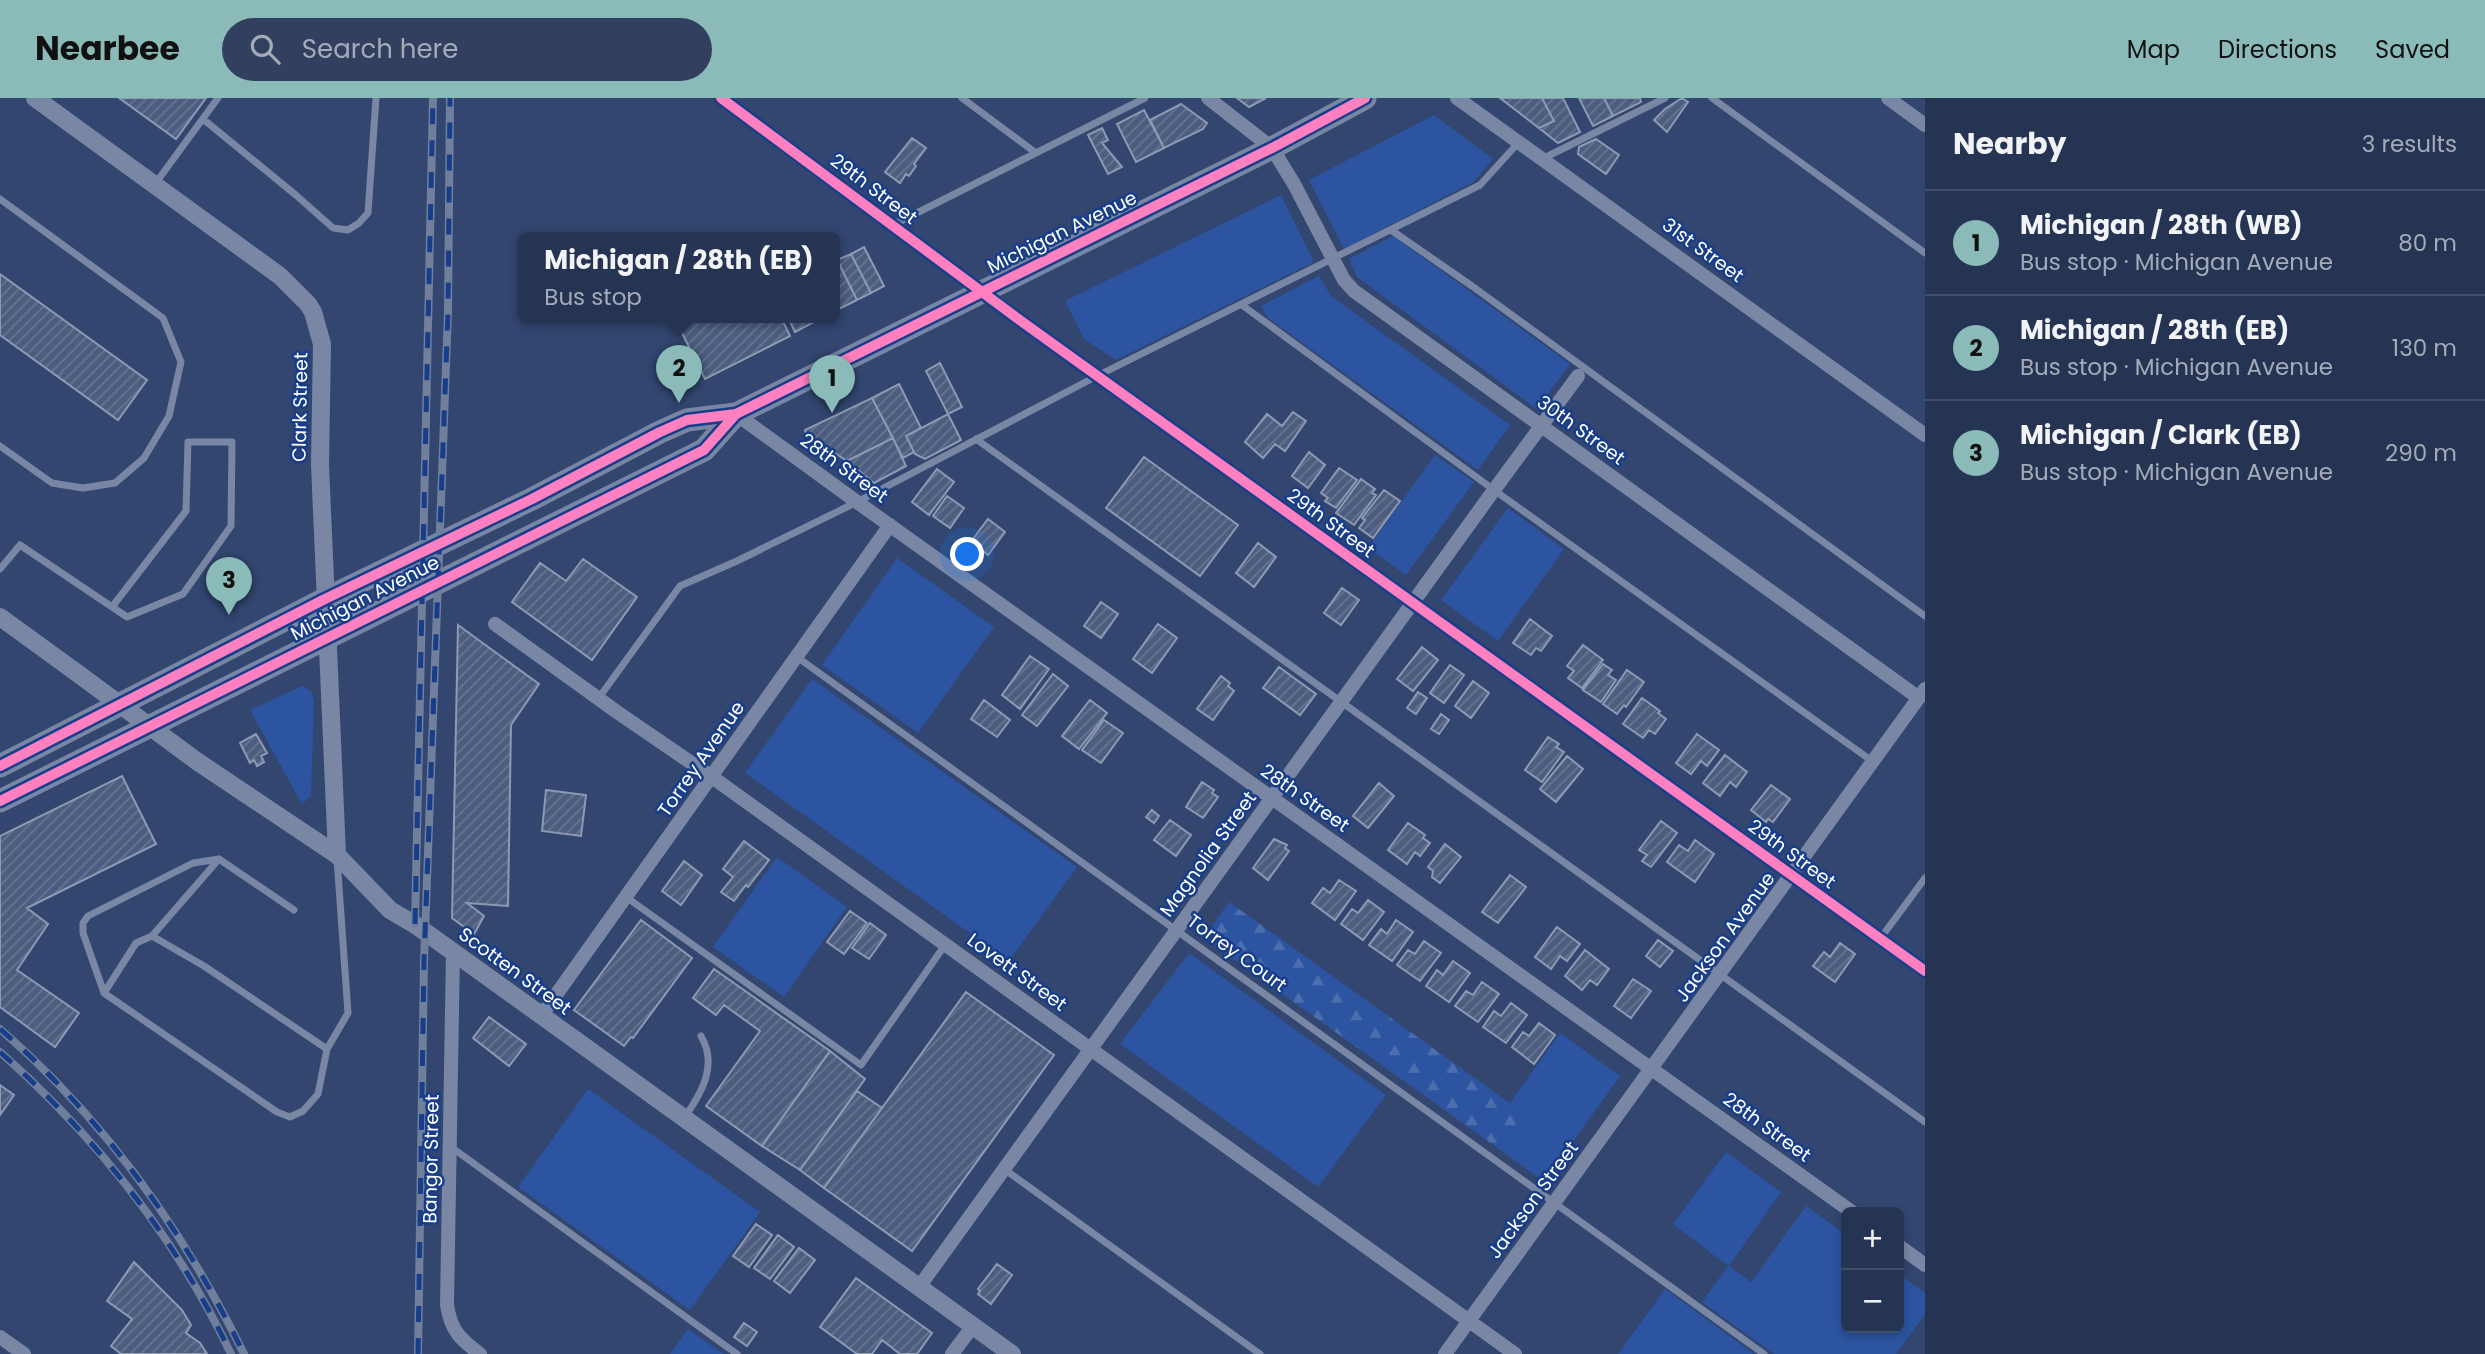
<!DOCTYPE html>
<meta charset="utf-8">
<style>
:root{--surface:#263454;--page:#323f5e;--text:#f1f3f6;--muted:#a4aab8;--line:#424f6b;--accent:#8bbbb9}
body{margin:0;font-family:Poppins,sans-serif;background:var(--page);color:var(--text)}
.controls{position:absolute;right:21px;bottom:21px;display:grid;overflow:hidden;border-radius:10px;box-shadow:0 4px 10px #0003}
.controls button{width:63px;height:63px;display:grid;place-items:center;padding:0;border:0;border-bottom:2px solid var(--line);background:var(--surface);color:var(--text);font:35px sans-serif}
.you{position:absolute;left:968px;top:457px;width:24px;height:24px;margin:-18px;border:5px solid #fff;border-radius:50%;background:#1a73e8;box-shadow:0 0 0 10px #1a73e833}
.badge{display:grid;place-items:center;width:46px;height:46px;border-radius:50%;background:var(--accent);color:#111;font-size:23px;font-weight:700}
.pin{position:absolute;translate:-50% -58px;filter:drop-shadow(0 2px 4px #0008)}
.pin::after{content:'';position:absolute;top:37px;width:24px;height:21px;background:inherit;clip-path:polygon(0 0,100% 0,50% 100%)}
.popup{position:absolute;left:518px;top:134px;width:322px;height:91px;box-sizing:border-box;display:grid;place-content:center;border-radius:10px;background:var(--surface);filter:drop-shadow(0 2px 5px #0005);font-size:23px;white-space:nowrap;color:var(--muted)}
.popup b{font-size:26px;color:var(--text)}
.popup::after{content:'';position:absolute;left:50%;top:100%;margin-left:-14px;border:14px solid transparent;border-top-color:var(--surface)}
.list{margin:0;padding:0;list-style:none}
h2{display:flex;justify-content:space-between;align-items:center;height:91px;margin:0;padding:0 28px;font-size:30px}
h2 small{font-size:23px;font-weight:400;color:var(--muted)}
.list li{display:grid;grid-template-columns:46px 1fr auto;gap:21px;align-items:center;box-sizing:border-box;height:105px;padding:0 28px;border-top:2px solid var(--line)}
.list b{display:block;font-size:26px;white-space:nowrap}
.list p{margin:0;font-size:23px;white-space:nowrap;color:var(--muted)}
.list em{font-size:23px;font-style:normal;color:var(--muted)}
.icon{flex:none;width:38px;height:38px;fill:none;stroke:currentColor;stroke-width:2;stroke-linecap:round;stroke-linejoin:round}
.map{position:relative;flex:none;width:1925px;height:1256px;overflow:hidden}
header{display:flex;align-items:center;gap:42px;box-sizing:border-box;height:98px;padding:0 35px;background:var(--accent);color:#111}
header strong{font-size:33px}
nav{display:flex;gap:38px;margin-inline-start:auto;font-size:24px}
.search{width:490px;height:63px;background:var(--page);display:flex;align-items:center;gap:18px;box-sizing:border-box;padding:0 24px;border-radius:38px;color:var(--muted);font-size:26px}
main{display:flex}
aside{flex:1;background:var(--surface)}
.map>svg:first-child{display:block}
.green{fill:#2c54a0}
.forest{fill:url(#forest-firs)}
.building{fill:url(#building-hatch);stroke:#8d9ab3;stroke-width:2}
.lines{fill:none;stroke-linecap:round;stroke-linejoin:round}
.service{stroke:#7987a5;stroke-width:7}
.minor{stroke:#7987a5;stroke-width:14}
.tertiary{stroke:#7987a5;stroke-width:18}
.primary{stroke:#7886a3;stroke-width:23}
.rail-casing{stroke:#6f7f9c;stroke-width:8}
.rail{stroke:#183e8a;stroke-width:5;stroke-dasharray:16;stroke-linecap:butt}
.tertiary-bridge{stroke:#7987a5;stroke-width:18}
.cycleway-casing{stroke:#183e8a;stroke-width:15}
.cycleway{stroke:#ff80c0;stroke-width:10}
.labels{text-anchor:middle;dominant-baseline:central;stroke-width:5;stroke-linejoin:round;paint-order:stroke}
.street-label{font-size:19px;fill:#fff;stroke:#183e8a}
</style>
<header>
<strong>Nearbee</strong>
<div class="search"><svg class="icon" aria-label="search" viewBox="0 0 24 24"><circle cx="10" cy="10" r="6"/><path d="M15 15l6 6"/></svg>Search here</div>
<nav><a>Map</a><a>Directions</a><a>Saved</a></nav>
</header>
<main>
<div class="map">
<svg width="1925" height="1256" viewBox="0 0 1925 1256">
<defs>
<pattern id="forest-firs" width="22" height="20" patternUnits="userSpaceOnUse" patternTransform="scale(1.75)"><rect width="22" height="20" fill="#2c54a0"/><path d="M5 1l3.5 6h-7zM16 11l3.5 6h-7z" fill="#4c6eae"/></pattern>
<pattern id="building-hatch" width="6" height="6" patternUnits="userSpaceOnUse" patternTransform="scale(1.75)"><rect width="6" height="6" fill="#4c5d7f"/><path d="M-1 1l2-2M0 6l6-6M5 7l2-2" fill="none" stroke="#677592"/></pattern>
</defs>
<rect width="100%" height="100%" fill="#324670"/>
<path class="green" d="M1434,17L1493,61L1473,84L1344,151L1309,82Z
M1281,97L1314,164L1116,262L1084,241L1065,203Z
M1393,138L1570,266L1537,311L1357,179L1349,161Z
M1319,178L1331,198L1510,327L1478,372L1268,220L1261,208Z
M1435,357L1474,384L1406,477L1368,450Z
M1508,410L1564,451L1498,543L1441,502Z
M897,460L994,529L918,635L822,567Z
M812,581L1077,769L1009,863L745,675Z
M302,588L311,593L314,603L311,698L302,706L250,612Z
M777,759L847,809L784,899L713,849Z
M1189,855L1386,997L1318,1089L1120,946Z
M1560,935L1620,978L1544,1084L1506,1056L1531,1021L1510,1005Z
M588,991L760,1114L690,1212L518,1089Z
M1726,1054L1781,1094L1729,1168L1751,1184L1806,1108L1846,1137V1230H1899V1176L1925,1195V1216L1896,1256H1774L1702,1204L1728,1168L1673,1126Z
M1665,1191L1754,1256H1618Z
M688,1231L723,1256H670Z"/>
<path class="forest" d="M1229,804L1532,1021L1506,1056L1204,840Z"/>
<path class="building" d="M119,0H206L176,41Z
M1237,0H1266L1249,9Z
M1500,0H1542L1554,23L1539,30Z
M1542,0H1563L1580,34L1558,45L1539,30L1554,23Z
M1579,0H1604L1613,18L1593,28Z
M1604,0H1640L1641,4L1613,18Z
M1682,0L1688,4L1667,34L1654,22L1665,11Z
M1181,6L1207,25L1203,31L1164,50L1150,22Z
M1144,12L1164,50L1136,64L1117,26Z
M1102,30L1108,42L1102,45L1122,69L1108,76L1088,37Z
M912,40L926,50L914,66L916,68L909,78L906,76L900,85L885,74Z
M1596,41L1619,57L1606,76L1578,56L1579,49Z
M864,149L884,188L871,195L851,156Z
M851,156L871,195L857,202L837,162Z
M835,157L857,202L835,213Z
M0,176L147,282L118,322L0,237Z
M674,219H781L790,238L705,281Z
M788,219H823L795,234Z
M940,265L962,309L948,316L926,273Z
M899,286L921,330L906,338L914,354L903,360L872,300Z
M872,300L893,340L847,363L806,336L805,332Z
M1293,314L1306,323L1285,353L1275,346L1263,360L1245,344L1267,316L1282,328Z
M948,316L961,342L925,361L915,356L906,338Z
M893,340L906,368L874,385L847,363Z
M1309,354L1325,367L1308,390L1292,378Z
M1144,359L1238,427L1200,478L1106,410Z
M1339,370L1357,382L1336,410L1325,403L1328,400L1321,395Z
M937,371L954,384L929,417L912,404Z
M1361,381L1375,391L1372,395L1376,397L1354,427L1336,415Z
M1384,392L1400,403L1373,440L1359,430L1365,422L1362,420Z
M947,398L964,410L950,430L933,418Z
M988,421L1005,434L988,457L979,450L981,447L973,441Z
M1258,445L1276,459L1254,489L1236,475Z
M583,461L637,499L592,562L512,504L540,465L566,483Z
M1342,490L1359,502L1341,527L1324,515Z
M1101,504L1118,516L1101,540L1084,528Z
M1530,521L1552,538L1541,553L1536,550L1531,557L1513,545Z
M1158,526L1177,540L1152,575L1133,561Z
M458,527L539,586L511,627L508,808L467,805L484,818L474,836L452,820Z
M1583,547L1603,562L1582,590L1568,580L1574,573L1567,568Z
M1422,549L1438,562L1413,593L1397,581Z
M1030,558L1049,571L1020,611L1002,597Z
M1603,566L1612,572L1608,577L1616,582L1601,604L1583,592Z
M1450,567L1464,577L1444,605L1430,595Z
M1279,569L1316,596L1300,617L1263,590Z
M1627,572L1644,584L1626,609L1624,607L1617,616L1603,606Z
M1053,576L1068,588L1037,628L1022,617Z
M1221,578L1230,585L1228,588L1234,593L1213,622L1197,611Z
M1473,583L1489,595L1471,620L1455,608Z
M1418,594L1427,600L1416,616L1407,610Z
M1642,600L1660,613L1658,615L1666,621L1655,636L1649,632L1643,640L1623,626Z
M984,602L1010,622L997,639L971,621Z
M1090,602L1107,615L1079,651L1062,638Z
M1441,616L1449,622L1439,636L1431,631Z
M1104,622L1123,635L1101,665L1082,652Z
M256,636L267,655L261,658L264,664L257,668L254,662L250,665L240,645Z
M1697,636L1719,652L1707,668L1701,663L1691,676L1676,665Z
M1548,639L1559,646L1556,649L1564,654L1542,684L1525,672Z
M1725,657L1747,674L1736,689L1730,684L1720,698L1703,685Z
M1567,658L1583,671L1556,704L1540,691Z
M122,678L156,746L27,810L48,826L17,872L79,915L55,949L0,909V738Z
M1202,684L1214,692L1212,695L1218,699L1203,720L1186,709Z
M1379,685L1394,698L1368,730L1353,718Z
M1771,687L1790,701L1773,724L1768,721L1766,724L1751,712Z
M546,692L586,697L581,738L542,733Z
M1152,712L1159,718L1154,725L1146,719Z
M1170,722L1191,737L1176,758L1154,742Z
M1661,723L1677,735L1651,769L1642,763L1647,757L1639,752Z
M1408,725L1425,737L1423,740L1430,745L1420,758L1415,754L1407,766L1388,752Z
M1274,741L1287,747L1285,750L1289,753L1268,782L1253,770Z
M1695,742L1714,756L1695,784L1667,764L1679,747L1688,753Z
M744,743L769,762L748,789L746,787L734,803L721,794L733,779L723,771Z
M1445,746L1461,759L1440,785L1432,779L1433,773L1428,769Z
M684,763L702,777L681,807L662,793Z
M1510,777L1526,789L1498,825L1482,814Z
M1339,782L1356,793L1335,822L1312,805L1323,790L1330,795Z
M1368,802L1384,814L1363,842L1341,826L1352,811L1358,815Z
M850,813L867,825L844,856L827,844Z
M641,822L692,860L633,940L631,939L624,948L574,912Z
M1396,822L1413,834L1392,863L1369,847L1381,831L1387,836Z
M870,825L886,837L869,861L852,850Z
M1557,829L1580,846L1567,863L1560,858L1551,871L1535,859Z
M1658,842L1673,853L1660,869L1646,858Z
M1424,843L1441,855L1420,883L1397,867L1408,852L1415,856Z
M1840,845L1855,856L1835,884L1813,868L1824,854L1830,859Z
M1585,852L1609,871L1597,887L1590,882L1582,892L1565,878Z
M1453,863L1470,875L1449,904L1426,888L1437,872L1443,877Z
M714,871L830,953L762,1048L706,1008L760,933L724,907L716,917L693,900Z
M1633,881L1651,893L1631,920L1614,908Z
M1482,884L1499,896L1478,924L1455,908L1466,893L1473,897Z
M966,894L1054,957L912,1153L824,1090Z
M1511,905L1527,917L1506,945L1483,929L1494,913L1501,918Z
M489,919L526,946L509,968L473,940Z
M1539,925L1555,937L1534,966L1512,949L1523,934L1529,938Z
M830,953L865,981L800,1072L762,1048Z
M0,987L14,997L0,1017Z
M857,993L882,1010L824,1090L800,1072Z
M756,1126L772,1137L749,1169L733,1158Z
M778,1137L794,1149L770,1181L754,1170Z
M799,1150L815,1162L790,1195L774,1183Z
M134,1164L182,1212L191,1227L186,1235L200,1245L207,1256H121L111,1248L132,1221L107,1203Z
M997,1166L1012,1177L991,1206L978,1196L980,1193L978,1191Z
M856,1180L932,1235L917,1256H900L882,1242L872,1256H857L820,1229Z
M744,1225L757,1234L747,1248L734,1239Z"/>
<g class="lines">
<path class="service" d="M962,0L1036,55
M1712,0L1925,155
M203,21L297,98L333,130L348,132L359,125L368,115L376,0
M1544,60L1665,0
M155,86L218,0
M0,101L163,220L181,264L169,318L144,360L115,385L83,390L52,385L0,348
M893,127L1145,0
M1391,132L1472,188L1925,518
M1242,207L1494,392L1872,663
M976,341L1925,1024
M0,471L20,447L127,519L183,496L231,428L232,344H188L186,413L112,509
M797,559L1764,1256
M598,601L680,488L737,463L857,404L1097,278L1480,87L1519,44
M626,799L861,967L945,847
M294,812L219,761L193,765L88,818L83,825V835L104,895L277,1014L290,1019L303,1013L318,996L327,951L348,915L337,761
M152,838L219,761
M1880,841L1925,780
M104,895L136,845L152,838L204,868L327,951
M684,1020C702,995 718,967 701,938
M451,1049L737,1256
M1004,1071L1260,1256"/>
<path class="minor" d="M721,0L1021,223L1925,873
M1208,0L1272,50L1294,86L1344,182L1354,193L1919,600
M1457,0L1925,337
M1888,0L1925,27
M736,316L857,404L1852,1114
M495,526L617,614L712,679L1515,1256
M453,854L447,1207C451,1233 460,1241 480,1256
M541,918L890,427
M1899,1148L1925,1167
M919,1189L1494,392L1578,278
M0,1239L24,1256
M952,1256L973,1228
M1445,1256L1925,591"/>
<path class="tertiary" d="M35,0L280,178L308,206L313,214L322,246L320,367L337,757
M0,519L73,572
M198,664L337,757L390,812L417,828L1012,1256"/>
<path class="primary" d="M0,668L325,501L532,401L660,334L687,322L736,316L1272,50L1365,0
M0,703L704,352L736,316"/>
<defs>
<path id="rail" d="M415,826L433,0
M0,931C104,1021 184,1133 244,1256
M0,954C95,1038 176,1140 231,1256
M418,1256L424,863L448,214L450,0"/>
</defs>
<use href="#rail" class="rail-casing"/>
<use href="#rail" class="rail"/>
<path class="tertiary-bridge" d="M73,572L198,664"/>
<defs>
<path id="cycleway" d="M721,0L1021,223L1925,873
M0,668L325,501L532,401L660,334L687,322L736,316L1272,50L1365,0
M0,703L704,352L736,316"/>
</defs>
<use href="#cycleway" class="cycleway-casing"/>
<use href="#cycleway" class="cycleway"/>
</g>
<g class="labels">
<g class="street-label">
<text transform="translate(874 91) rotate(37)">29th Street</text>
<text transform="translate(1062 134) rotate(-26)">Michigan Avenue</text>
<text transform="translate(1703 152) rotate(36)">31st Street</text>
<text transform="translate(300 309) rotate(-89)">Clark Street</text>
<text transform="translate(1581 332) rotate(36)">30th Street</text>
<text transform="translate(844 370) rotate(36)">28th Street</text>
<text transform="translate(1331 425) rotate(36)">29th Street</text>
<text transform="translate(365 500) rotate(-27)">Michigan Avenue</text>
<text transform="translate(701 661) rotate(-55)">Torrey Avenue</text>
<text transform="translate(1305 700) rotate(35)">28th Street</text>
<text transform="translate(1208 756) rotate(-54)">Magnolia Street</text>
<text transform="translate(1792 756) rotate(36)">29th Street</text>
<text transform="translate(1725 839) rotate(-54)">Jackson Avenue</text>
<text transform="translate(1237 855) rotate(36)">Torrey Court</text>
<text transform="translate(515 873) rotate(36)">Scotten Street</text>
<text transform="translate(1017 874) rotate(36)">Lovett Street</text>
<text transform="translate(1767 1029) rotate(36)">28th Street</text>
<text transform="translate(431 1061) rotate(-89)">Bangor Street</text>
<text transform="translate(1533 1102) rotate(-54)">Jackson Street</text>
</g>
</g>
</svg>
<div class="controls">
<button>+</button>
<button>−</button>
</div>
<div class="you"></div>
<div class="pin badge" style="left:832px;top:315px">1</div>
<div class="pin badge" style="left:679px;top:305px">2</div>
<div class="popup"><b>Michigan / 28th (EB)</b>Bus stop</div>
<div class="pin badge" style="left:229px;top:517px">3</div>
</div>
<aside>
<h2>Nearby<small>3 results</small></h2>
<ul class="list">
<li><span class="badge">1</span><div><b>Michigan / 28th (WB)</b><p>Bus stop · Michigan Avenue</p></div><em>80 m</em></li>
<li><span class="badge">2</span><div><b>Michigan / 28th (EB)</b><p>Bus stop · Michigan Avenue</p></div><em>130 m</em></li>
<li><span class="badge">3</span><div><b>Michigan / Clark (EB)</b><p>Bus stop · Michigan Avenue</p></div><em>290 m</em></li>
</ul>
</aside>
</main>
